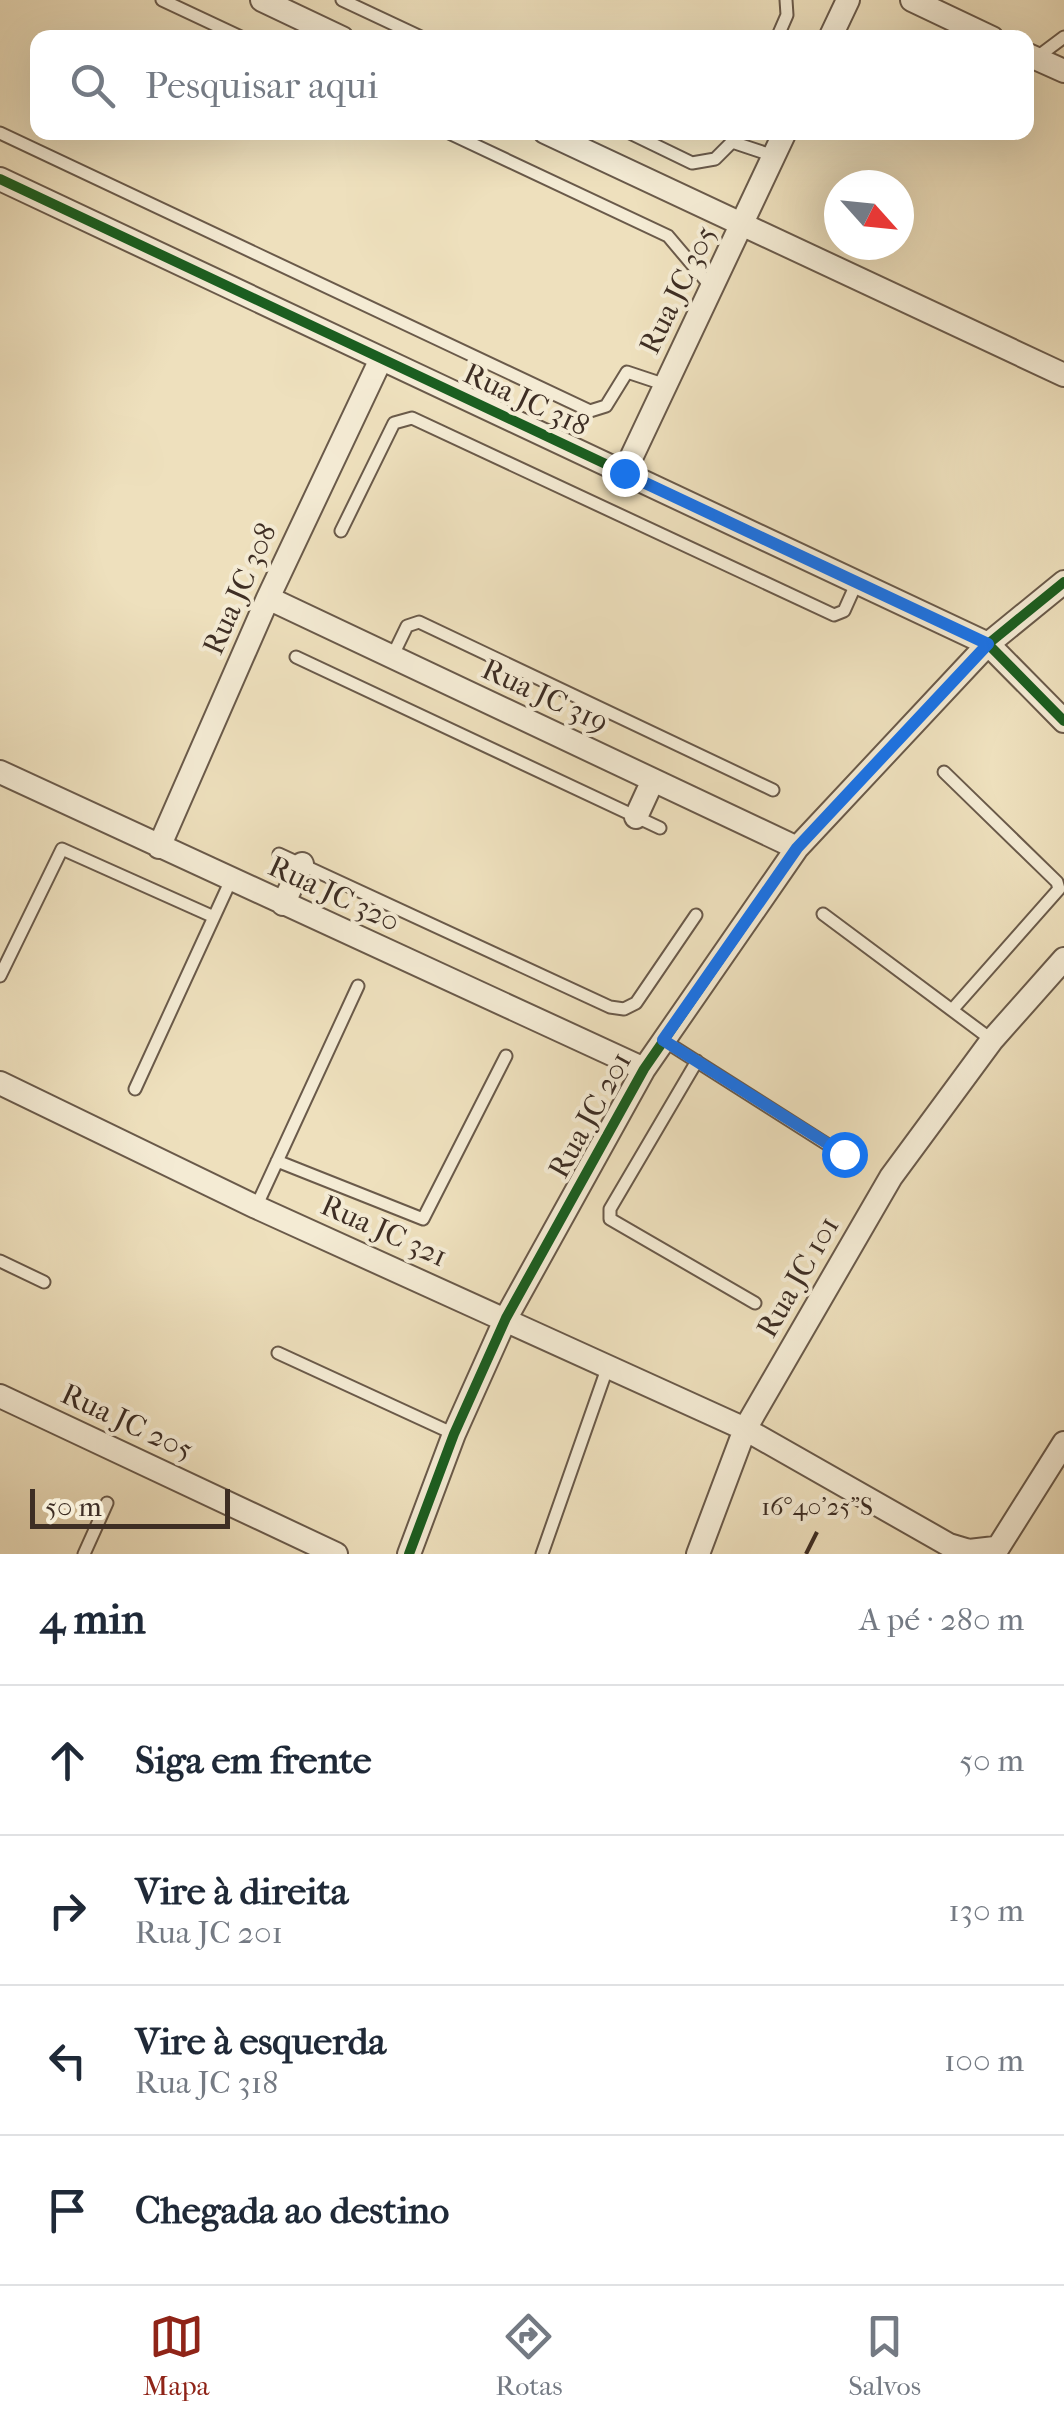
<!DOCTYPE html>
<html lang="pt">
<meta charset="utf-8">
<style>
:root{--surface:#fff;--page:#f2f2f3;--text:#1f2937;--muted:#747a83;--line:#e0e1e3;--accent:#8f2418}
body{margin:0;font-family:"IM FELL French Canon",serif;background:var(--page);color:var(--text)}
.compass{position:absolute;left:824px;top:170px;width:90px;height:90px;border-radius:50%;background:var(--surface);box-shadow:0 10px 40px #0002;rotate:117deg}
.scale{position:absolute;left:30px;bottom:25px;width:200px;box-sizing:border-box;padding-left:10px;border:5px solid #3e2e24;border-top:0;font-size:28px;line-height:35px;white-space:nowrap;color:#3e2e24;-webkit-text-stroke:8px #f4ebd4;paint-order:stroke}
.stop{position:absolute;width:30px;height:30px;margin:-22px;border:8px solid #1a73e8;border-radius:50%;background:#fff}
.stop.end{background:#1a73e8;border-color:#fff;box-shadow:0 2px 10px #0008}
.list{margin:0;padding:0;list-style:none}
h2{display:flex;justify-content:space-between;align-items:center;height:130px;margin:0;padding:0 40px;font-size:42px}
h2 small{font-size:32px;font-weight:400;color:var(--muted)}
.list li{display:grid;grid-template-columns:65px 1fr auto;gap:30px;align-items:center;box-sizing:border-box;height:150px;padding:0 40px;border-top:2px solid var(--line)}
.list b{display:block;font-size:38px;white-space:nowrap}
.list p{margin:0;font-size:32px;white-space:nowrap;color:var(--muted)}
.list em{font-size:32px;font-style:normal;color:var(--muted)}
.icon{flex:none;width:55px;height:55px;fill:none;stroke:currentColor;stroke-width:2;stroke-linecap:round;stroke-linejoin:round}
.map{position:relative;flex:none;width:1064px;height:1554px;overflow:hidden}
.search{position:absolute;background:var(--surface);box-shadow:0 10px 40px #0002;left:30px;right:30px;top:30px;height:110px;display:flex;align-items:center;gap:25px;box-sizing:border-box;padding:0 35px;border-radius:20px;color:var(--muted);font-size:38px}
.sheet{height:730px;background:var(--surface)}
nav{display:flex;justify-content:space-around;align-items:center;box-sizing:border-box;height:140px;border-top:2px solid var(--line);background:var(--surface);font-size:28px;color:var(--muted)}
nav a{display:grid;justify-items:center;gap:5px}
nav .on{color:var(--accent)}
.map>svg:first-child{display:block}
.lines{fill:none;stroke-linecap:round;stroke-linejoin:round}
.service-casing{stroke:#6a5a4a;stroke-width:15}
.minor-casing{stroke:#6a5a4a;stroke-width:26}
.service{stroke:#f4ebd4;stroke-width:11}
.minor{stroke:#f4ebd4;stroke-width:22}
.cycleway-casing{stroke:#f4ebd4;stroke-width:16}
.cycleway{stroke:#1b5e20;stroke-width:10}
.route{stroke:#1a73e8;stroke-width:12}
.ticks{fill:none;stroke:#3e2e24;stroke-width:4}
.labels{text-anchor:middle;dominant-baseline:central;stroke-width:8;stroke-linejoin:round;paint-order:stroke}
.street-label{font-size:30px;fill:#3e2e24;stroke:#f4ebd4}
.ticks-label{font-size:25px;text-anchor:middle;fill:#3e2e24;stroke:#f4ebd4;stroke-width:8;stroke-linejoin:round;paint-order:stroke}
</style>
<div class="map">
<svg width="1064" height="1554" viewBox="0 0 1064 1554">
<rect width="100%" height="100%" fill="#eee0bd"/>
<filter id="stains"><feTurbulence type="fractalNoise" baseFrequency=".002" numOctaves="4"/><feColorMatrix values="0 0 0 0 .2 0 0 0 0 .09 0 0 0 0 .02 0 0 0 .5 -.17"/></filter>
<radialGradient id="worn" r=".72"><stop offset=".6" stop-color="#630" stop-opacity="0"/><stop offset="1" stop-color="#630" stop-opacity=".3"/></radialGradient>
<g class="lines">
<defs>
<path id="service" d="M162,0L243,38
M342,0L423,38
M777,38L787,15L786,0
M1036,58L1064,37
M447,132L668,236L712,288
M628,132L692,163L715,159L732,142L774,156
M0,133L590,411L606,406L627,372L666,385
M341,531L394,423L412,418L834,615L844,611L857,582
M296,657L660,828
M392,657L407,626L419,622L773,790
M944,772L1057,882L1059,889L952,1010
M279,854L610,1007L624,1009L636,1003L696,915
M823,914L992,1040
M0,976L62,849L214,917
M663,1040L844,1155
M697,1061L610,1209V1219L755,1303
M135,1089L231,880
M277,1161L423,1219L506,1056
M256,1207L358,986
M0,1261L44,1282
M278,1353L454,1434
M84,1554L107,1503
M542,1554L608,1366"/>
<path id="minor" d="M262,0L342,38
M912,0L992,38
M830,38L848,0
M1026,54L1064,71
M545,132L1064,375
M0,179L988,644L1064,721
M624,473L785,132
M268,598L797,848
M0,772L644,1069
M636,817L653,780
M159,847L268,598L381,359
M283,904L302,864
M0,1083L256,1207L745,1429L949,1545L969,1551L995,1548
M0,1396L336,1554
M409,1554L454,1434L506,1318L644,1069L797,848L988,644L1064,582
M698,1554L745,1429L891,1177L992,1040L1064,959
M994,1554L1064,1443"/>
</defs>
<use href="#service" class="service-casing"/>
<use href="#minor" class="minor-casing"/>
<use href="#service" class="service"/>
<use href="#minor" class="minor"/>
<defs>
<path id="cycleway" d="M0,179L988,644L1064,721
M409,1554L454,1434L506,1318L644,1069L797,848L988,644L1064,582"/>
</defs>
<use href="#cycleway" class="cycleway-casing"/>
<use href="#cycleway" class="cycleway"/>
</g>
<g class="lines">
<path class="route" d="M624,473L988,644L797,848L663,1040L844,1154"/>
</g>
<path class="ticks" d="M806,1554L817,1532"/>
<g class="labels">
<g class="street-label">
<text transform="translate(678 290) rotate(-64)">Rua JC 305</text>
<text transform="translate(526 400) rotate(25)">Rua JC 318</text>
<text transform="translate(240 589) rotate(-66)">Rua JC 308</text>
<text transform="translate(545 696) rotate(25)">Rua JC 319</text>
<text transform="translate(334 894) rotate(25)">Rua JC 320</text>
<text transform="translate(590 1115) rotate(-61)">Rua JC 201</text>
<text transform="translate(384 1231) rotate(24)">Rua JC 321</text>
<text transform="translate(798 1277) rotate(-60)">Rua JC 101</text>
<text transform="translate(127 1422) rotate(25)">Rua JC 205</text>
</g>
</g>
<g class="ticks-label">
<text x="817" y="1515">16°40'25"S</text>
</g>
<rect width="100%" height="100%" filter="url(#stains)"/>
<rect width="100%" height="100%" fill="url(#worn)"/>
</svg>
<svg class="compass" viewBox="-18 -18 36 36"><path d="M0-13l5 13h-10z" fill="#e53935"/><path d="M0 13l5-13h-10z" fill="#747a83"/></svg>
<div class="scale">50 m</div>
<div class="stop" style="left:844px;top:1154px"></div>
<div class="stop end" style="left:624px;top:473px"></div>
<div class="search"><svg class="icon" aria-label="search" viewBox="0 0 24 24"><circle cx="10" cy="10" r="6"/><path d="M15 15l6 6"/></svg>Pesquisar aqui</div>
</div>
<section class="sheet">
<h2>4 min<small>A pé · 280 m</small></h2>
<ul class="list">
<li><svg class="icon" aria-label="ahead" viewBox="0 0 24 24"><path d="M12 20V5M6 11l6-6 6 6"/></svg><div><b>Siga em frente</b></div><em>50 m</em></li>
<li><svg class="icon" aria-label="right" viewBox="0 0 24 24"><path d="M7 20v-9h11M14 6l5 5-5 5"/></svg><div><b>Vire à direita</b><p>Rua JC 201</p></div><em>130 m</em></li>
<li><svg class="icon" aria-label="left" viewBox="0 0 24 24"><path d="M17 20v-9H6M10 6l-5 5 5 5"/></svg><div><b>Vire à esquerda</b><p>Rua JC 318</p></div><em>100 m</em></li>
<li><svg class="icon" aria-label="arrive" viewBox="0 0 24 24"><path d="M6 21V4h12l-3 4 3 4H6"/></svg><div><b>Chegada ao destino</b></div></li>
</ul>
</section>
<nav>
<a class="on"><svg class="icon" aria-label="map" viewBox="0 0 24 24"><path d="M3 6l6-2 6 2 6-2v14l-6 2-6-2-6 2zM9 4v14M15 6v14"/></svg>Mapa</a>
<a><svg class="icon" aria-label="directions" viewBox="0 0 24 24"><path d="M12 3l9 9-9 9-9-9zM9 14v-3h6M13 9l2 2-2 2"/></svg>Rotas</a>
<a><svg class="icon" aria-label="saved" viewBox="0 0 24 24"><path d="M7 4h10v16l-5-4-5 4z"/></svg>Salvos</a>
</nav>
